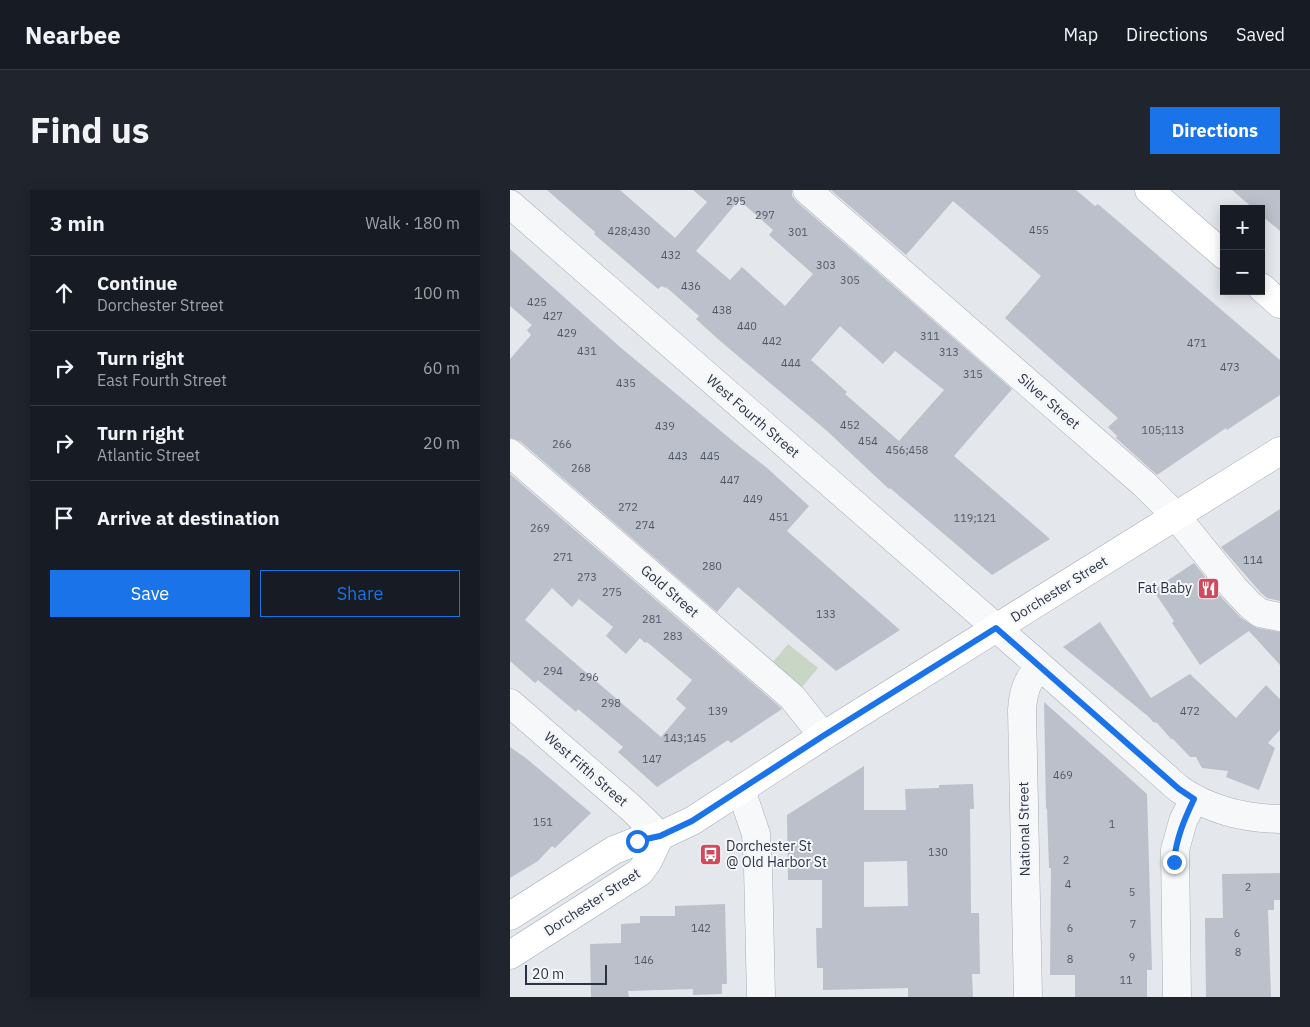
<!DOCTYPE html>
<meta charset="utf-8">
<style>
:root{--surface:#171b24;--page:#20242c;--text:#f1f3f6;--muted:#9ea1a6;--line:#363941;--accent:#1a73e8}
body{margin:0;font-family:"IBM Plex Sans",sans-serif;background:var(--page);color:var(--text)}
.controls{position:absolute;right:15px;top:15px;display:grid;overflow:hidden;border-radius:0px;box-shadow:0 2px 12px #0003}
.controls button{width:45px;height:45px;display:grid;place-items:center;padding:0;border:0;border-bottom:1px solid var(--line);background:var(--surface);color:var(--text);font:25px sans-serif}
.scale{position:absolute;left:15px;bottom:12px;width:82px;box-sizing:border-box;padding-left:5px;border:2px solid #2b3445;border-top:0;font-size:14px;line-height:18px;white-space:nowrap;color:#2b3445;-webkit-text-stroke:4px #f4f6f9;paint-order:stroke}
.stop{position:absolute;width:15px;height:15px;margin:-11px;border:4px solid #1a73e8;border-radius:50%;background:#fff}
.stop.end{background:#1a73e8;border-color:#fff;box-shadow:0 1px 5px #0008}
.list{margin:0;padding:0;list-style:none}
h2{display:flex;justify-content:space-between;align-items:center;height:65px;margin:0;padding:0 20px;font-size:21px}
h2 small{font-size:16px;font-weight:400;color:var(--muted)}
.list li{display:grid;grid-template-columns:32px 1fr auto;gap:15px;align-items:center;box-sizing:border-box;height:75px;padding:0 20px;border-top:1px solid var(--line)}
.list b{display:block;font-size:19px;white-space:nowrap}
.list p{margin:0;font-size:16px;white-space:nowrap;color:var(--muted)}
.list em{font-size:16px;font-style:normal;color:var(--muted)}
.actions{display:flex;gap:10px;padding:15px 20px}
.actions a{flex:1;padding:11px 0;border:1px solid var(--accent);border-radius:0px;text-align:center;font-size:18px;color:var(--accent)}
.actions .main{background:var(--accent);color:#fff}
.icon{flex:none;width:28px;height:28px;fill:none;stroke:currentColor;stroke-width:2;stroke-linecap:round;stroke-linejoin:round}
.map{position:relative;flex:none;width:770px;height:807px;overflow:hidden;border-radius:0px}
header{display:flex;align-items:center;gap:30px;box-sizing:border-box;height:70px;padding:0 25px;background:var(--surface);border-bottom:1px solid var(--line)}
header strong{font-size:24px}
nav{display:flex;gap:28px;margin-inline-start:auto;font-size:18px}
.intro{display:flex;align-items:center;justify-content:space-between;box-sizing:border-box;height:120px;padding:0 30px}
h1{margin:0;font-size:35px}
.button{padding:12px 22px;border-radius:0px;background:var(--accent);color:#fff;font-size:18px;font-weight:700}
main{display:flex;gap:30px;padding:0 30px}
aside{flex:1;background:var(--surface);border-radius:0px;box-shadow:0 2px 12px #0003}
.map>svg:first-child{display:block}
.green{fill:#c9d6c5}
.building{fill:#bbc0ca;fill-rule:evenodd}
.lines{fill:none;stroke-linecap:round;stroke-linejoin:round}
.minor-casing{stroke:#a9aeb7;stroke-width:29}
.major-casing{stroke:#a3abb8;stroke-width:29}
.minor{stroke:#f7f8fa;stroke-width:28}
.major{stroke:#fff;stroke-width:28}
.route{stroke:#1a73e8;stroke-width:6}
.labels{text-anchor:middle;dominant-baseline:central;stroke-width:4;stroke-linejoin:round;paint-order:stroke}
.number-label{font-size:11px;fill:#4f5766}
.street-label{font-size:14px;fill:#2b3445;stroke:#f4f6f9}
.poi-label{font-size:14px;fill:#2b3445;stroke:#f4f6f9;text-anchor:end}
</style>
<header>
<strong>Nearbee</strong>
<nav><a>Map</a><a>Directions</a><a>Saved</a></nav>
</header>
<div class="intro"><h1>Find us</h1><a class="button">Directions</a></div>
<main>
<aside>
<h2>3 min<small>Walk · 180 m</small></h2>
<ul class="list">
<li><svg class="icon" aria-label="ahead" viewBox="0 0 24 24"><path d="M12 20V5M6 11l6-6 6 6"/></svg><div><b>Continue</b><p>Dorchester Street</p></div><em>100 m</em></li>
<li><svg class="icon" aria-label="right" viewBox="0 0 24 24"><path d="M7 20v-9h11M14 6l5 5-5 5"/></svg><div><b>Turn right</b><p>East Fourth Street</p></div><em>60 m</em></li>
<li><svg class="icon" aria-label="right" viewBox="0 0 24 24"><path d="M7 20v-9h11M14 6l5 5-5 5"/></svg><div><b>Turn right</b><p>Atlantic Street</p></div><em>20 m</em></li>
<li><svg class="icon" aria-label="arrive" viewBox="0 0 24 24"><path d="M6 21V4h12l-3 4 3 4H6"/></svg><div><b>Arrive at destination</b></div></li>
</ul>
<div class="actions"><a class="main">Save</a><a>Share</a></div>
</aside>
<div class="map">
<svg width="770" height="807" viewBox="0 0 770 807">
<rect width="100%" height="100%" fill="#e4e7ec"/>
<path class="green" d="M278,454L308,478L292,497L263,472Z"/>
<path class="building" d="M37,0H110L165,48L197,12L183,0H282V6L287,12L502,199L444,266L540,349L482,385L380,298L379,299L317,241L209,150L186,129L189,126L156,97L155,98L152,96L148,99L84,44L85,42ZM229,10L263,40L259,45L303,84L275,116L232,77L220,90L186,61ZM330,136L373,174L385,161L434,200L389,251L335,204L337,202L301,170Z
M321,0H566L585,16L588,14L770,170V205L717,240L716,238L647,285L606,248L607,246L598,237L608,228L495,128L531,86L443,11L396,65Z
M722,0H770V41L751,25V19H744Z
M0,59L110,157L230,257L256,277L299,316L277,341L390,440L326,481L228,397L207,422L10,251L0,248V169L21,145L17,140L22,135L0,116Z
M0,284L271,518L272,519L221,553L218,550L147,597L108,562L113,557L68,519L66,522L28,490L25,493L0,471ZM42,398L62,417L69,409L103,437L96,446L116,464L130,448L135,453L137,452L182,490L166,509L176,518L151,547L15,430Z
M770,319V411L757,408L751,403L711,357Z
M684,373L712,408L730,427L747,438L770,442V475L739,441L690,475L662,433L664,431L643,400Z
M590,432L641,508L680,484L726,528L756,495L770,509V540L758,553L765,558L749,600L716,587L718,581L692,578L686,567H680L663,549H661L647,533L643,532L639,527L553,457Z
M534,512L637,604L642,780H637V807H565V785H540L541,678H539L537,618L536,619Z
M0,557L17,569L81,623L45,658L42,656L28,671L0,688Z
M354,576V620H396L395,599L429,598V595L463,594L464,619H460L461,723H469L470,784H462L463,807H398V798L313,800V778H307L306,738H312V690H278L277,625ZM397,671L398,716L354,717V672Z
M770,683V710H764V720H758L761,807H696L695,728H713L712,684Z
M215,714L217,794H212V804L183,805V799L118,801L119,807H81L80,754L111,753V734L130,733V726H165V716Z"/>
<g class="lines">
<defs>
<path id="minor" d="M297,0L634,294L666,326L724,398L740,415L750,423L770,427
M0,14L522,469L669,599C700,620 732,628 770,629
M0,263L282,507L313,546
M0,513L120,617L150,646
M231,600L246,644L248,677L251,807
M518,807L512,520C513,502 517,490 530,476
M667,807L665,660L673,631L684,609"/>
<path id="major" d="M639,0L714,65
M751,97L770,114
M0,726L104,660L127,651L150,646L182,631L313,546L770,261
M0,765L130,682L138,671L150,646"/>
</defs>
<use href="#minor" class="minor-casing"/>
<use href="#major" class="major-casing"/>
<use href="#minor" class="minor"/>
<use href="#major" class="major"/>
</g>
<g class="lines">
<path class="route" d="M127,651L150,646L182,631L313,546L486,438L669,599L684,609C674,630 666,649 664,672"/>
</g>
<defs>
<symbol id="restaurant-square" viewBox="-11 -11 22 22"><rect x="-9" y="-9" width="18" height="18" rx="4" fill="#d1495b" stroke="#f4f6f9"/><path d="M-5-6h1v4h1v-4h1v4h1v-4h1v5L-1.5 .5V6h-2V.5L-5-1ZM5-6V6H3V1.5H1.5Q1.5-4 5-6Z" fill="#fff"/></symbol>
<symbol id="bus-square" viewBox="-11 -11 22 22"><rect x="-9" y="-9" width="18" height="18" rx="4" fill="#d1495b" stroke="#f4f6f9"/><path d="M-5-6H5V4H4V6H2V4H-2V6H-4V4H-5ZM-3.5-4V0h7V-4ZM-3.5 1.2v1.5H-2V1.2ZM2 1.2v1.5H3.5V1.2Z" fill="#fff"/></symbol>
</defs>
<g fill-rule="evenodd">
<use href="#restaurant-square" x="686" y="386" width="25" height="25"/>
<use href="#bus-square" x="188" y="652" width="25" height="25"/>
</g>
<g class="labels">
<g class="number-label">
<text x="226" y="11">295</text>
<text x="255" y="25">297</text>
<text x="529" y="40">455</text>
<text x="119" y="41">428;430</text>
<text x="288" y="42">301</text>
<text x="161" y="65">432</text>
<text x="316" y="75">303</text>
<text x="340" y="90">305</text>
<text x="181" y="96">436</text>
<text x="27" y="112">425</text>
<text x="212" y="120">438</text>
<text x="43" y="126">427</text>
<text x="237" y="136">440</text>
<text x="57" y="143">429</text>
<text x="420" y="146">311</text>
<text x="262" y="151">442</text>
<text x="687" y="153">471</text>
<text x="77" y="161">431</text>
<text x="439" y="162">313</text>
<text x="281" y="173">444</text>
<text x="720" y="177">473</text>
<text x="463" y="184">315</text>
<text x="116" y="193">435</text>
<text x="340" y="235">452</text>
<text x="155" y="236">439</text>
<text x="653" y="240">105;113</text>
<text x="358" y="251">454</text>
<text x="52" y="254">266</text>
<text x="397" y="260">456;458</text>
<text x="168" y="266">443</text>
<text x="200" y="266">445</text>
<text x="71" y="278">268</text>
<text x="220" y="290">447</text>
<text x="243" y="309">449</text>
<text x="118" y="317">272</text>
<text x="269" y="327">451</text>
<text x="465" y="328">119;121</text>
<text x="135" y="335">274</text>
<text x="30" y="338">269</text>
<text x="53" y="367">271</text>
<text x="743" y="370">114</text>
<text x="202" y="376">280</text>
<text x="77" y="387">273</text>
<text x="102" y="402">275</text>
<text x="316" y="424">133</text>
<text x="142" y="429">281</text>
<text x="163" y="446">283</text>
<text x="43" y="481">294</text>
<text x="79" y="487">296</text>
<text x="101" y="513">298</text>
<text x="208" y="521">139</text>
<text x="680" y="521">472</text>
<text x="175" y="548">143;145</text>
<text x="142" y="569">147</text>
<text x="553" y="585">469</text>
<text x="33" y="632">151</text>
<text x="602" y="634">1</text>
<text x="428" y="662">130</text>
<text x="556" y="670">2</text>
<text x="558" y="694">4</text>
<text x="738" y="697">2</text>
<text x="622" y="702">5</text>
<text x="623" y="734">7</text>
<text x="191" y="738">142</text>
<text x="560" y="738">6</text>
<text x="727" y="743">6</text>
<text x="728" y="762">8</text>
<text x="622" y="767">9</text>
<text x="560" y="769">8</text>
<text x="134" y="770">146</text>
<text x="616" y="790">11</text>
</g>
<g class="street-label">
<text transform="translate(539 211) rotate(41)">Silver Street</text>
<text transform="translate(243 226) rotate(41)">West Fourth Street</text>
<text transform="translate(549 399) rotate(-32)">Dorchester Street</text>
<text transform="translate(160 401) rotate(41)">Gold Street</text>
<text transform="translate(76 579) rotate(41)">West Fifth Street</text>
<text transform="translate(514 639) rotate(-91)">National Street</text>
<text transform="translate(82 712) rotate(-33)">Dorchester Street</text>
</g>
<g class="poi-label">
<text x="682" y="398">Fat Baby</text>
<text x="216" y="656" text-anchor="start">Dorchester St<tspan x="216" dy="16">@ Old Harbor St</tspan></text>
</g>
</g>
</svg>
<div class="controls">
<button>+</button>
<button>−</button>
</div>
<div class="scale">20 m</div>
<div class="stop" style="left:127px;top:651px"></div>
<div class="stop end" style="left:664px;top:672px"></div>
</div>
</main>
